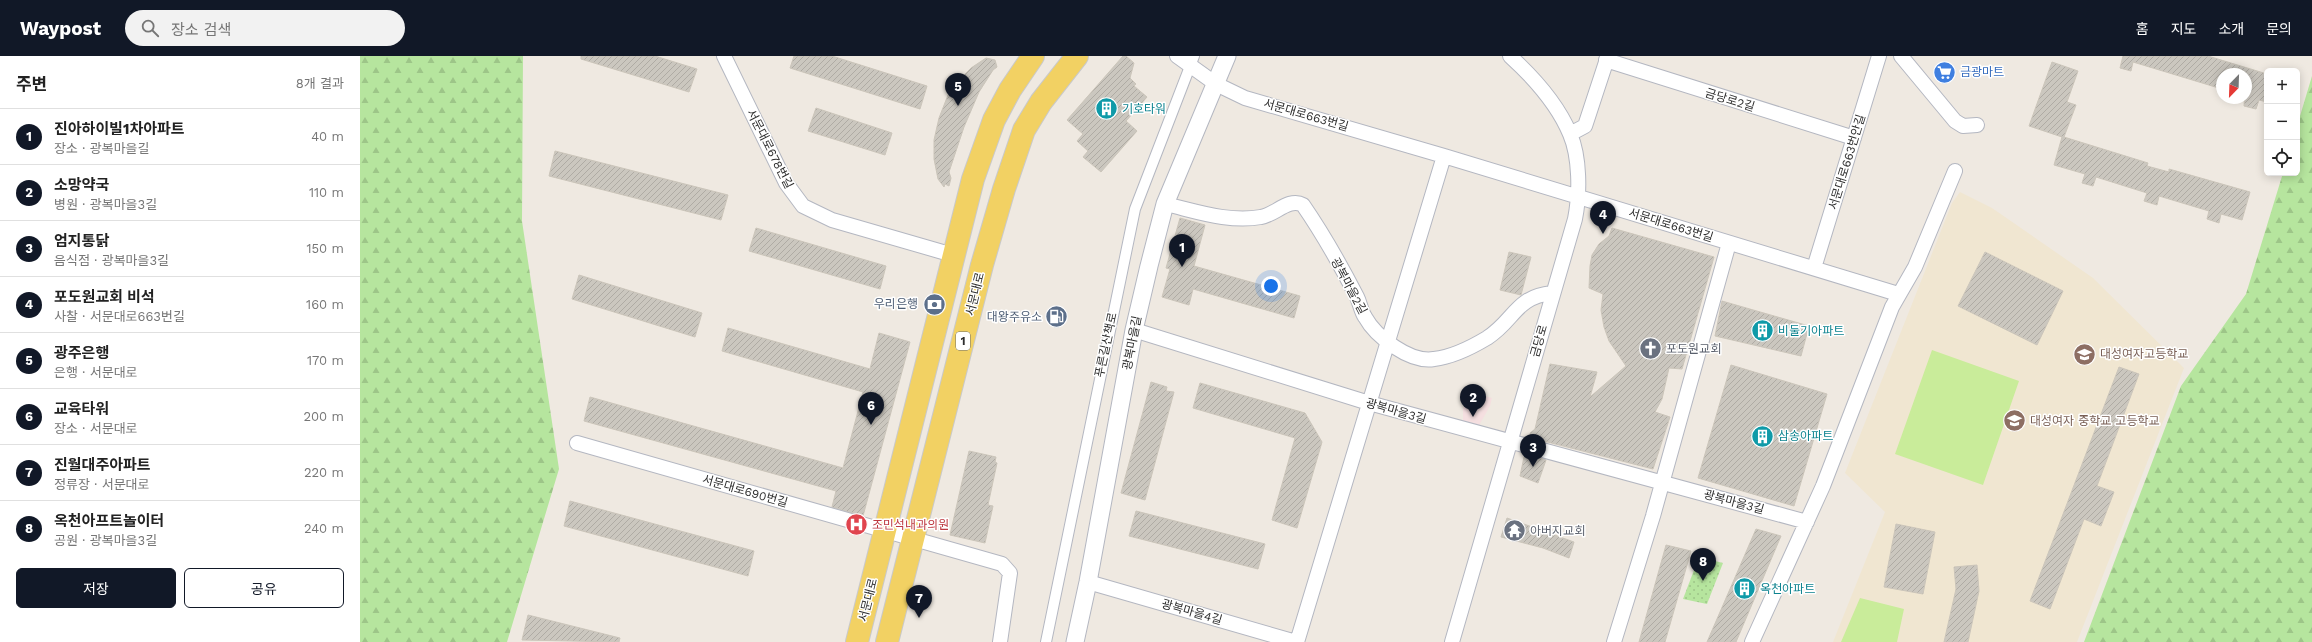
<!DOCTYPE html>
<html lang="ko">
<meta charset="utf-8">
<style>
:root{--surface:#fff;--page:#f2f2f2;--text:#222;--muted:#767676;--line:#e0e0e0;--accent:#111827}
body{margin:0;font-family:"Work Sans","Noto Sans KR",sans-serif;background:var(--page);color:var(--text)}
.controls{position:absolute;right:12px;top:12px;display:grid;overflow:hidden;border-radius:6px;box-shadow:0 2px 10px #0003}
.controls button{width:36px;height:36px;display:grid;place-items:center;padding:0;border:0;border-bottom:1px solid var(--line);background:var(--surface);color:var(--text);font:20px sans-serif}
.compass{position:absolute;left:1856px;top:12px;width:36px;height:36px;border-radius:50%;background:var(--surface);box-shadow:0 2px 10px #0003;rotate:203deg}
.you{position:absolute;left:911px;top:230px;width:14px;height:14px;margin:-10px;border:3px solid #fff;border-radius:50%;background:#1a73e8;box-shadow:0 0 0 6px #1a73e833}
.badge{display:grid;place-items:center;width:26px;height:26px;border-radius:50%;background:var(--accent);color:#fff;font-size:13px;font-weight:700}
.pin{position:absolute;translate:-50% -33px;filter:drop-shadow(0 1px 2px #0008)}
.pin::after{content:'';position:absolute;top:21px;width:14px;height:12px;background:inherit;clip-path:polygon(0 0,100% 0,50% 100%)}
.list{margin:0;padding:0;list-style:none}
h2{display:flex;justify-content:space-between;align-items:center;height:52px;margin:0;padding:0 16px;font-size:17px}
h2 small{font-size:13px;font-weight:400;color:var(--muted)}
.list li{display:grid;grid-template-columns:26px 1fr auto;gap:12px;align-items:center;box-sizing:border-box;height:56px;padding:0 16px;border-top:1px solid var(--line)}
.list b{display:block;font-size:15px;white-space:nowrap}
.list p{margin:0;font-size:13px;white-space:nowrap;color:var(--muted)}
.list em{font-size:13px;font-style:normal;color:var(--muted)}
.actions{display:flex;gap:8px;padding:12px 16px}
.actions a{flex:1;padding:9px 0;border:1px solid var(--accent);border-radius:6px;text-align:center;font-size:14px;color:var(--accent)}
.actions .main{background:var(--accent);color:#fff}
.icon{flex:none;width:22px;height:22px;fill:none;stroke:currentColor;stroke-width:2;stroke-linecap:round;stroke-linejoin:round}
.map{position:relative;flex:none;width:1952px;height:586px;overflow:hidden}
header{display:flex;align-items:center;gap:24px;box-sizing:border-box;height:56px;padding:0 20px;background:var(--accent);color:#fff}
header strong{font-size:19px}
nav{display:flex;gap:22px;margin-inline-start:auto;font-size:14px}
.search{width:280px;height:36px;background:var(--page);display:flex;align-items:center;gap:10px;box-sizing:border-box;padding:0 14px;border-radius:22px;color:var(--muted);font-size:15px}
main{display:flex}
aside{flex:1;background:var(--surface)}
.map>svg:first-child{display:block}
.education{fill:#f0e6d1}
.medical{fill:#f5dfe0}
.green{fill:url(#green-dots)}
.forest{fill:url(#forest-firs)}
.pitch{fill:#c9ec9a}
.building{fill:url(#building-hatch);stroke:#cbc5ba}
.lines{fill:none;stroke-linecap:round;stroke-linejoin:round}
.pedestrian-casing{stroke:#b4b7c1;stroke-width:12}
.minor-casing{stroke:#b4b7c1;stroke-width:16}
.tertiary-casing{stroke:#b4b7c1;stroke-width:19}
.primary-casing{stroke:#c9c9c9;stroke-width:24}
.pedestrian{stroke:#fff;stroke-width:10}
.minor{stroke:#fff;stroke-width:14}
.tertiary{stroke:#fff;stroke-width:17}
.primary{stroke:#f2d163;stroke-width:22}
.labels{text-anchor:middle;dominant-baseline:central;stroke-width:3;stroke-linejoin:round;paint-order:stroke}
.shield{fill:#fff;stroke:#6d6d6d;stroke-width:1}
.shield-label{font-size:11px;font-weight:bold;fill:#2e2e2e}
.shop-label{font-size:12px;fill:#366cbe;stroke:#fff;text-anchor:start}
.street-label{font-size:12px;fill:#2e2e2e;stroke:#fff}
.culture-label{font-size:12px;fill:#0d838f;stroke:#fff;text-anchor:start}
.service-label{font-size:12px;fill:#4e5e75;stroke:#fff;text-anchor:end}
.worship-label{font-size:12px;fill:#5b616d;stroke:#fff;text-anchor:start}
.education-label{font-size:12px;fill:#785e54;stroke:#fff;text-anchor:start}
.health-label{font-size:12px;fill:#be3a42;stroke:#fff;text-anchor:start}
</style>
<header>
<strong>Waypost</strong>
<div class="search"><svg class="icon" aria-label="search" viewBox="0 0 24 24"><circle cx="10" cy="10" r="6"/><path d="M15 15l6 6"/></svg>장소 검색</div>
<nav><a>홈</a><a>지도</a><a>소개</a><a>문의</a></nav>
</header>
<main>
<aside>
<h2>주변<small>8개 결과</small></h2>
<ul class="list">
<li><span class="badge">1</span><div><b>진아하이빌1차아파트</b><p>장소 · 광복마을길</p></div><em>40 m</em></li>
<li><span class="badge">2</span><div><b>소망약국</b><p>병원 · 광복마을3길</p></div><em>110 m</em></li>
<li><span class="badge">3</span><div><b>엄지통닭</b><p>음식점 · 광복마을3길</p></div><em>150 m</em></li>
<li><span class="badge">4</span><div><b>포도원교회 비석</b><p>사찰 · 서문대로663번길</p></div><em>160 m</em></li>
<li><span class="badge">5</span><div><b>광주은행</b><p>은행 · 서문대로</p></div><em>170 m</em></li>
<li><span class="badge">6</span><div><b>교육타워</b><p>장소 · 서문대로</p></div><em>200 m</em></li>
<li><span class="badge">7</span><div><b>진월대주아파트</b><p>정류장 · 서문대로</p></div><em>220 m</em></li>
<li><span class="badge">8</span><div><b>옥천아프트놀이터</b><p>공원 · 광복마을3길</p></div><em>240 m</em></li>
</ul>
<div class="actions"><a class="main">저장</a><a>공유</a></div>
</aside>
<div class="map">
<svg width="1952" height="586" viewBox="0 0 1952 586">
<defs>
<pattern id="green-dots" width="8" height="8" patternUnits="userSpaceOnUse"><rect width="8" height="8" fill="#b6e59e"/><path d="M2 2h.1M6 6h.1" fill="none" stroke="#9dc588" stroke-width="1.8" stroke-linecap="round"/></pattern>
<pattern id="forest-firs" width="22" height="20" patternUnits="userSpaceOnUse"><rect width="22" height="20" fill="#b6e59e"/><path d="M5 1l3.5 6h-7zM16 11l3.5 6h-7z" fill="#9dc588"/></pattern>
<pattern id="building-hatch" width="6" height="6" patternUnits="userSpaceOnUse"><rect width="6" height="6" fill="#cbc7bf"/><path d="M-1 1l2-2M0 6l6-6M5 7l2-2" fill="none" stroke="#afaba4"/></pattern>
</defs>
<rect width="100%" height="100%" fill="#efe9e1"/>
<path class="education" d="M1600,136L1632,152L1733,222L1824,312L1717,586H1473L1525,456L1485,417L1592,147Z"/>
<path class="medical" d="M1109,336L1132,342L1130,350L1117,373L1103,368V353Z"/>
<path class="green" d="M1339,501L1363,507L1347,548L1323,543Z"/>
<path class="forest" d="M0,0H163L162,165L199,413L147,586H0Z
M1952,20V586H1724L1821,330L1886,238L1923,117H1937V70Z"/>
<path class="pitch" d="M1572,294L1659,325L1623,429L1535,398Z
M1500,542L1544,553L1537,586H1481Z"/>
<path class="building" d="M221,0H295L337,13L329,36L221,3Z
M434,0H472L567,30L560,53L430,12Z
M763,0H766L774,7L770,22L776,28L774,30L787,41L766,65L777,75L741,116L723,101L728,95L717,85L723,78L707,64Z
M1763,0H1848L1907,18V46L1899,44L1896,53L1884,50L1886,18H1862V33L1773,6L1771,15L1760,12Z
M626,2L635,4L637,11L633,14L619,36L604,71L589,116L591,122L589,130L585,128L584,131L578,123L574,103V84L579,62L588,39L598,25L611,12Z
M1692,6L1718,15L1707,46L1716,49L1704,81L1788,107L1787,110L1809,116V113L1890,136L1882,164L1861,158L1859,167L1847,163L1849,155L1799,140L1797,149L1784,145L1787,137L1736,121L1733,130L1722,127L1725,118L1694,109L1702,81L1669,70Z
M456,52L532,77L525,99L448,75Z
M195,95L368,139L361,164L189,120Z
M820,162L845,169L834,210L940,240L934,262L833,233L829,249L802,241L810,213L806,212Z
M396,172L526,210L520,233L389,195Z
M1252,172L1354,201L1322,313L1309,312L1302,343L1295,356L1310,361L1293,413L1172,382L1170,377L1175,373L1190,308L1237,316L1230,341L1266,310L1249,285L1244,271L1241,254L1243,238L1229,232L1230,210L1232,199L1239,188L1249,180Z
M1149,196L1171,201L1161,239L1140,234Z
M1625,196L1703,235L1677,289L1598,250Z
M219,219L342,257L335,281L212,243Z
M1362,245L1449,270L1441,300L1355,280Z
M368,272L510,313L519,277L550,286L503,460L472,451L476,435L224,365L230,341L483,412L503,336L362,295Z
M1371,309L1467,338L1434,450L1338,422Z
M1759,311L1779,318L1737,430L1754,436L1741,470L1724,463L1690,553L1670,545Z
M791,326L807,331L806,335L814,336L785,444L761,437Z
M840,327L945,357L962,386L937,472L912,464L935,382L833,352Z
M609,395L636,401L635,406L637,407L628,449L633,450L625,487L590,479Z
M1164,401H1176L1186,404L1178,427L1160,420Z
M210,445L394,495L388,520L204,470Z
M776,455L905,488L898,513L769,480Z
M1147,462L1214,486L1209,502L1183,492L1141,481Z
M1536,468L1575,476L1563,538L1524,531Z
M1396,473L1421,480L1376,586H1347Z
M1306,489L1331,495L1305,586H1279Z
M1617,509L1619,535L1608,586H1584L1596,533L1594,511Z
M168,559L260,582L259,586L162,584Z"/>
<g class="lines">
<defs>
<path id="pedestrian" d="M686,586L775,153L834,0"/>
<path id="minor" d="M364,0L426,127L443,150L472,164L593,199
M817,0L856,28L885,42L1084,100L1538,238
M1541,0L1595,65L1603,70L1617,69
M1246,4L1494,82
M1210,78L1225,70L1248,0
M805,148C836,155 869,167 901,161C915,159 929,141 943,149C963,178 981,210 997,241C1000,247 1001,255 1005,261C1016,281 1050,307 1074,303C1092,301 1112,291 1127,282C1155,264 1155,241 1192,237
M1454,212L1519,0
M774,274L1009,347L1447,466
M217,387L642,508L650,517L640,586
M728,526L936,586
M937,586L1084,100
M1092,586L1215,163C1220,138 1220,101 1210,78C1198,49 1173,21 1150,0
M1254,586L1293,460L1369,187
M1392,586L1463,430L1532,251L1555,211L1595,115"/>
<path id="tertiary" d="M715,586L728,526L774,274L789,210L805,148L867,0"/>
<path id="primary" d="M497,586L613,123L634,64L650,34L673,0
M527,586L622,209L644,133L664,74L681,46L717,0"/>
</defs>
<use href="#pedestrian" class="pedestrian-casing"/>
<use href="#minor" class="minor-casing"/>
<use href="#tertiary" class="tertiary-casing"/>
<use href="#primary" class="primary-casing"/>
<use href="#pedestrian" class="pedestrian"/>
<use href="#minor" class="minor"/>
<use href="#tertiary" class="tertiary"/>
<use href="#primary" class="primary"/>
</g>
<defs>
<symbol id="supermarket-disc" viewBox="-11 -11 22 22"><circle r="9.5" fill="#3f7fe0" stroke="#fff"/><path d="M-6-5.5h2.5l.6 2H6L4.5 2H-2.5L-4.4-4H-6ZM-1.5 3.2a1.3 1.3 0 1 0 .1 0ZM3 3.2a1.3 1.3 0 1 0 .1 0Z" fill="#fff"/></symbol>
<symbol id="building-disc" viewBox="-11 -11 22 22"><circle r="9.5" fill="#0f9aa8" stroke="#fff"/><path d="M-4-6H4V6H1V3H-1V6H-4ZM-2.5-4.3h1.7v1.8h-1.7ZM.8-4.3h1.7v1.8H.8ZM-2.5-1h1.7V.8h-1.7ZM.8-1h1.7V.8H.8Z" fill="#fff"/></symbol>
<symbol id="bank-disc" viewBox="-11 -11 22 22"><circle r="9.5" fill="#5c6f8a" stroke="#fff"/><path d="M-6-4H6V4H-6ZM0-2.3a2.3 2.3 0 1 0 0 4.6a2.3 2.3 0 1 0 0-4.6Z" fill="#fff"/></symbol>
<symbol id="fuel-disc" viewBox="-11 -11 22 22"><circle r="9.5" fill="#5c6f8a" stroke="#fff"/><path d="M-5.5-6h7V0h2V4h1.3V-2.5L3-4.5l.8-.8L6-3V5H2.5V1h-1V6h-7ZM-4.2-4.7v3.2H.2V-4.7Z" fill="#fff"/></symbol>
<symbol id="church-disc" viewBox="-11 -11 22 22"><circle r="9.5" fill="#6b7280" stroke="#fff"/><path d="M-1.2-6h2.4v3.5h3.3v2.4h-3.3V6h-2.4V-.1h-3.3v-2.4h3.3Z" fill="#fff"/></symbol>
<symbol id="school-disc" viewBox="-11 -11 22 22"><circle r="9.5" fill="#8d6e63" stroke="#fff"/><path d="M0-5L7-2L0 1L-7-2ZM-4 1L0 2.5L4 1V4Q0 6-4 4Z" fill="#fff"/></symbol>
<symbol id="hospital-disc" viewBox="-11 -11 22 22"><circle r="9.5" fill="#e0444e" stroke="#fff"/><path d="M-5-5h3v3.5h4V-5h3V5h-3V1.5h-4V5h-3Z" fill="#fff"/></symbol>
<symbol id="temple-disc" viewBox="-11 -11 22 22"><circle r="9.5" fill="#6b7280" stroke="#fff"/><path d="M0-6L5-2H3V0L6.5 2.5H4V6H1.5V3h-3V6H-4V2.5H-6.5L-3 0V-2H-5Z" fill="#fff"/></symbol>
</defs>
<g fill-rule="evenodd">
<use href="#supermarket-disc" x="1572" y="4" width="25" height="25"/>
<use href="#building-disc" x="734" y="40" width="25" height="25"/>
<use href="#bank-disc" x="562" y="236" width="25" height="25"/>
<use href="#fuel-disc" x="684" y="248" width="25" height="25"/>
<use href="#building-disc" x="1390" y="262" width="25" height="25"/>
<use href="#church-disc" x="1278" y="280" width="25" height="25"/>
<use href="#school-disc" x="1712" y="286" width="25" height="25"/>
<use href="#school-disc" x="1642" y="352" width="25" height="25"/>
<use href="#building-disc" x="1390" y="368" width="25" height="25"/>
<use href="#hospital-disc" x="484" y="456" width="25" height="25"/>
<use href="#temple-disc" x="1142" y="462" width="25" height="25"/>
<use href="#building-disc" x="1372" y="520" width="25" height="25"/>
</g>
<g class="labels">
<rect class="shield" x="596" y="276" width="14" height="18" rx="3"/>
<g class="shield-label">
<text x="603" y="285">1</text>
</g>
<g class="shop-label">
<text x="1600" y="16">금광마트</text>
</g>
<g class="street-label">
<text transform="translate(1370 44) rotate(17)">금당로2길</text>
<text transform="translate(946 59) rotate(16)">서문대로663번길</text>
<text transform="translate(410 93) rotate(63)">서문대로678번길</text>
<text transform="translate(1487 106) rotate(-73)">서문대로663번안길</text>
<text transform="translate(1311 169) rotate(17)">서문대로663번길</text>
<text transform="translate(989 230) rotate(62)">광복마을2길</text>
<text transform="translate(615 238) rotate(-76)">서문대로</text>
<text transform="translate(1179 285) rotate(-74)">금당로</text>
<text transform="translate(772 287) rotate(-79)">광복마을길</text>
<text transform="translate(746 289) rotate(-78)">푸른길산책로</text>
<text transform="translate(1036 355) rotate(16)">광복마을3길</text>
<text transform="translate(385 435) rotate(16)">서문대로690번길</text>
<text transform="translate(1374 446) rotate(15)">광복마을3길</text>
<text transform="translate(508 544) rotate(-76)">서문대로</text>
<text transform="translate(832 556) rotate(16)">광복마을4길</text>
</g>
<g class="culture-label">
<text x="762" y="53">기호타워</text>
<text x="1418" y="275">비둘기아파트</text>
<text x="1418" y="380">삼송아파트</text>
<text x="1400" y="533">옥천아파트</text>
</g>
<g class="service-label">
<text x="558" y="248">우리은행</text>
<text x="682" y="261">대왕주유소</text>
</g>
<g class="worship-label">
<text x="1306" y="293">포도원교회</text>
<text x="1170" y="475">아버지교회</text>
</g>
<g class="education-label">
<text x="1740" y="298">대성여자고등학교</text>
<text x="1670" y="365">대성여자 중학교 고등학교</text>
</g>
<g class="health-label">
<text x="512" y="469">조민석내과의원</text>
</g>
</g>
</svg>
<div class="controls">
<button>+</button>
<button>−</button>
<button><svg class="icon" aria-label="locate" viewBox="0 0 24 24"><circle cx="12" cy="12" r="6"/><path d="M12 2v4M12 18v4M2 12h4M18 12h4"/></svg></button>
</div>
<svg class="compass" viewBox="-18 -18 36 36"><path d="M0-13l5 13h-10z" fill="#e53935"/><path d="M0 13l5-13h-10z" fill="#767676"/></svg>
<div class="you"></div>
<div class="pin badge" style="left:822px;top:211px">1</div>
<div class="pin badge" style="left:1113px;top:361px">2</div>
<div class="pin badge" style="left:1173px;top:411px">3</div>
<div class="pin badge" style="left:1243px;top:178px">4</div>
<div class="pin badge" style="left:598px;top:50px">5</div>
<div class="pin badge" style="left:511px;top:369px">6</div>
<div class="pin badge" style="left:559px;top:562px">7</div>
<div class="pin badge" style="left:1343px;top:525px">8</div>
</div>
</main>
